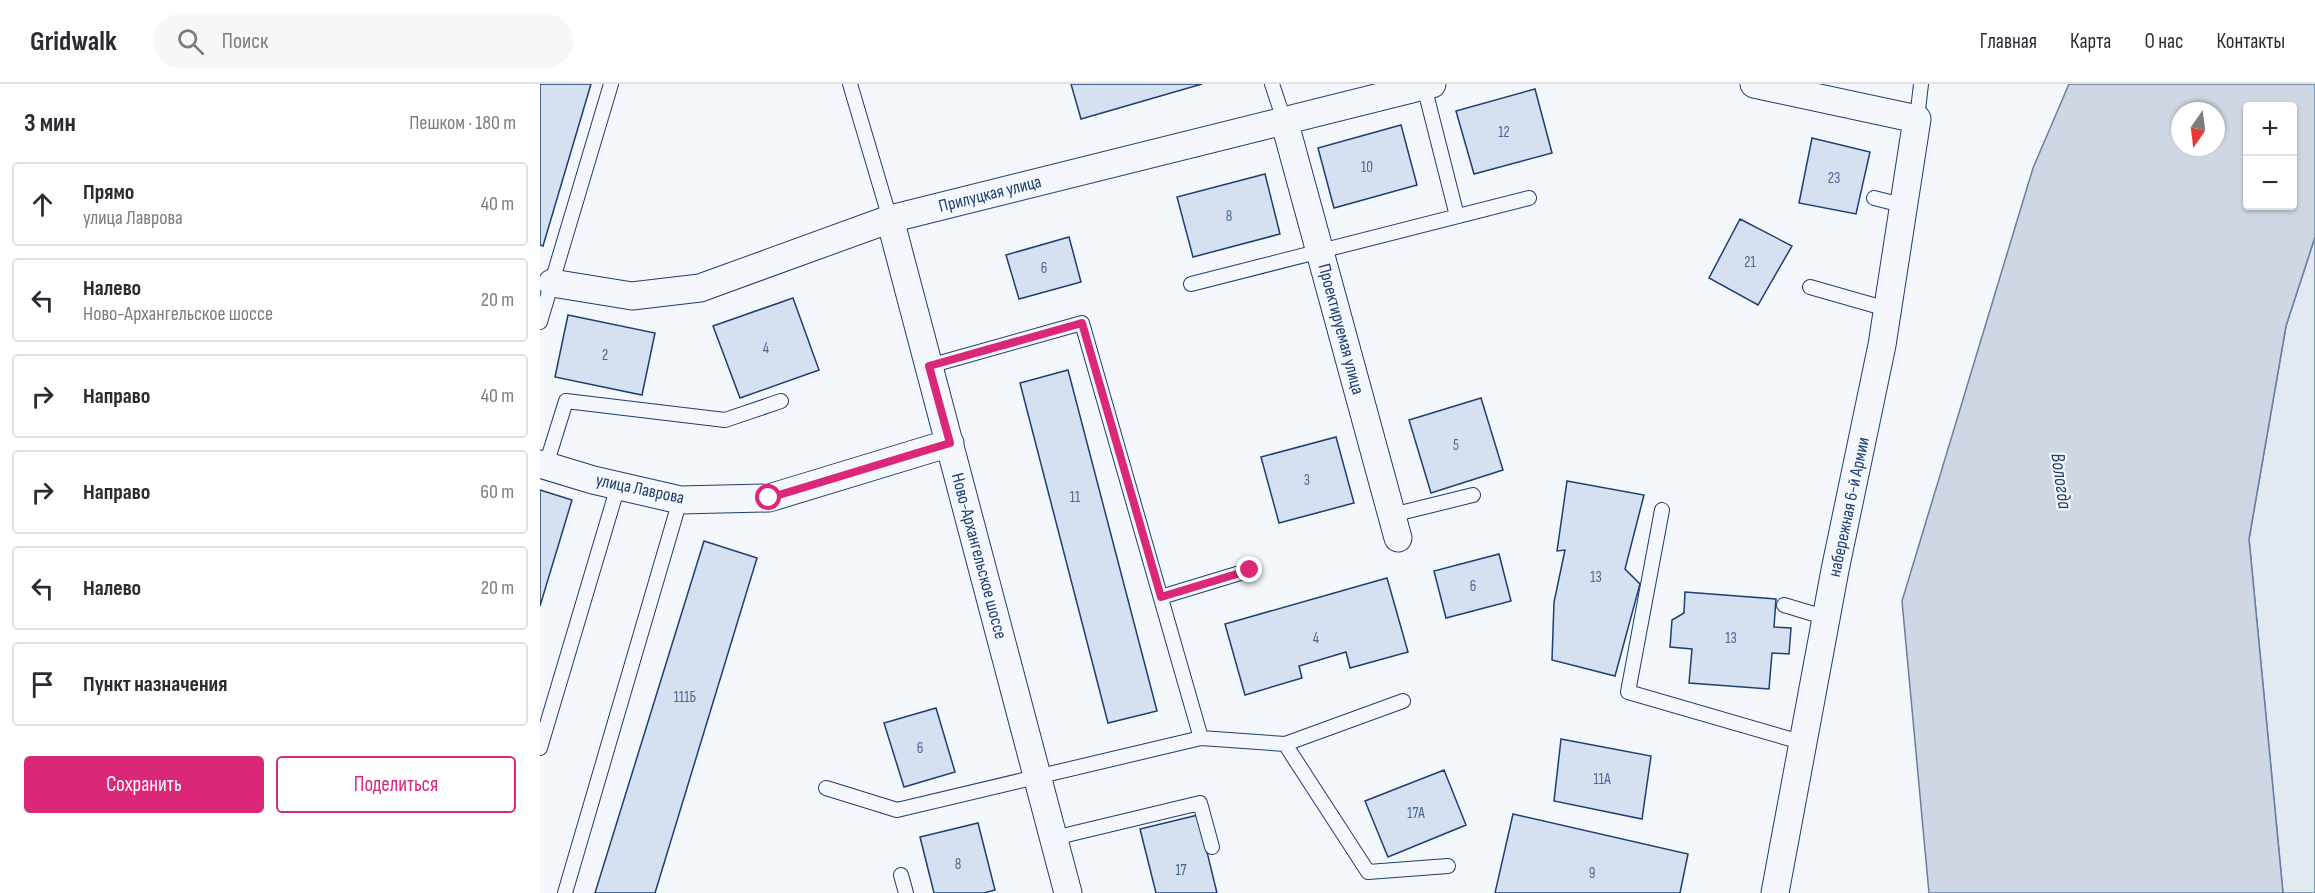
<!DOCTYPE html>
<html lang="ru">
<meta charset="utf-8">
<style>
:root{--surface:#fff;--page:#f7f7f7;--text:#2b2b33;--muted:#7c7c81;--line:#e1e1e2;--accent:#db2777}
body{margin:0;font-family:"Sofia Sans Condensed",sans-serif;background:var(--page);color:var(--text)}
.controls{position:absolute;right:18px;top:18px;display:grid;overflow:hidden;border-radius:6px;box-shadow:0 2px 4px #0004}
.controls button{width:54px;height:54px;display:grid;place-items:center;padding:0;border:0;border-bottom:2px solid var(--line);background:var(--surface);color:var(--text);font:30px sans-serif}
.compass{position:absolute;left:1631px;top:18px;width:54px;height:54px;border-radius:50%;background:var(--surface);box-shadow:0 2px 4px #0004;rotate:194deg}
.stop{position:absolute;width:18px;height:18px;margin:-14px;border:4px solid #db2777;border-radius:50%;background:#fff}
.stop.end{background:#db2777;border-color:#fff;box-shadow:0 2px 6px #0008}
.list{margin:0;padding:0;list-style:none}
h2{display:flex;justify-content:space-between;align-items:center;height:78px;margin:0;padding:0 24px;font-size:26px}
h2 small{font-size:20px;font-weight:400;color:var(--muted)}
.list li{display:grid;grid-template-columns:39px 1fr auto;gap:18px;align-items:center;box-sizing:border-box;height:84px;margin:0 12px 12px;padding:0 12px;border:2px solid var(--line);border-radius:6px}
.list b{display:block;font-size:22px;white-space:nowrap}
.list p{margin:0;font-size:20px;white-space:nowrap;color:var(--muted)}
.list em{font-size:20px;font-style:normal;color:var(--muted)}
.actions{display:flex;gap:12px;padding:18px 24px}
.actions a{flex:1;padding:14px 0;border:2px solid var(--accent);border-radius:6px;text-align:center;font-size:21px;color:var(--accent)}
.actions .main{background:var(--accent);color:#fff}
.icon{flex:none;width:33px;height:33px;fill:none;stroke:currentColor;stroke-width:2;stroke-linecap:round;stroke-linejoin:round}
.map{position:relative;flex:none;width:1775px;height:809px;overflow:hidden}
header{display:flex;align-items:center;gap:36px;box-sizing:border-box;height:84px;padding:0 30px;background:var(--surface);border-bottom:2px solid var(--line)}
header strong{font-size:28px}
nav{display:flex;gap:33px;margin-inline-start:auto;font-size:21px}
.search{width:420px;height:54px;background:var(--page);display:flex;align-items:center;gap:15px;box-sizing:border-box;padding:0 21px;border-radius:33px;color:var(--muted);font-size:22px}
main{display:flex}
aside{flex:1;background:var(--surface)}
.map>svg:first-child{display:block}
.green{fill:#e3e9f0;stroke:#687fa3;stroke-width:1.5}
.water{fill:#cfd7e4;stroke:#687fa3;stroke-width:1.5;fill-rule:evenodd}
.building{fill:#d5e0f0;stroke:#1d3f73;stroke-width:1.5}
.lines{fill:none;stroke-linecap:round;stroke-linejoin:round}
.service-casing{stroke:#1d3f73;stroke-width:16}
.minor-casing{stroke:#1d3f73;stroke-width:29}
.service{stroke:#f4f7fb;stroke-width:14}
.minor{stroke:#f4f7fb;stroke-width:27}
.route{stroke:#db2777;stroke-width:8}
.labels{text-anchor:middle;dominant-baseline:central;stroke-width:4.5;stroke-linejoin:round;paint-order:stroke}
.number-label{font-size:15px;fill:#4b6792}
.street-label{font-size:18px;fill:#1d3f73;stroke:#f4f7fb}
.water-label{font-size:20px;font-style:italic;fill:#1d3f73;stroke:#f4f7fb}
</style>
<header>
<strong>Gridwalk</strong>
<div class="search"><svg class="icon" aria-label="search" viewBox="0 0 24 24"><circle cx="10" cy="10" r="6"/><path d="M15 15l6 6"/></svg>Поиск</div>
<nav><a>Главная</a><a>Карта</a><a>О нас</a><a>Контакты</a></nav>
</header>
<main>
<aside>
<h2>3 мин<small>Пешком · 180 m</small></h2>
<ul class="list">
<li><svg class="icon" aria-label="ahead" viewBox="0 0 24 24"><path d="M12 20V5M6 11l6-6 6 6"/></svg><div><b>Прямо</b><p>улица Лаврова</p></div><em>40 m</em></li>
<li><svg class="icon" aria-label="left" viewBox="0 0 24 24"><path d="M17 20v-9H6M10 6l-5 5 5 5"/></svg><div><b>Налево</b><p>Ново-Архангельское шоссе</p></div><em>20 m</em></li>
<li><svg class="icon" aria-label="right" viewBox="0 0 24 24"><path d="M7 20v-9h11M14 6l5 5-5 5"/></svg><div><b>Направо</b></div><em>40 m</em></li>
<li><svg class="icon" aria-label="right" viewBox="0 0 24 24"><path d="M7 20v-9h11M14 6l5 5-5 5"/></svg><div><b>Направо</b></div><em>60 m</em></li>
<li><svg class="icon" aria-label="left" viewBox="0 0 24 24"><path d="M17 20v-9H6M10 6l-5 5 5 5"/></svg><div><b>Налево</b></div><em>20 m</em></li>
<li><svg class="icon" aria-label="arrive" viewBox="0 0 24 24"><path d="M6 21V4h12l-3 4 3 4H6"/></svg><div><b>Пункт назначения</b></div></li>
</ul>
<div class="actions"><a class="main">Сохранить</a><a>Поделиться</a></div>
</aside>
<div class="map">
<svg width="1775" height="809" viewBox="0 0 1775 809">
<rect width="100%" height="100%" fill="#f4f7fb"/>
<path class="green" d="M1775,153V809H1743L1709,455L1746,242Z"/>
<path class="water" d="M1529,0H1775V153L1746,242L1709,455L1743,809H1389L1362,517L1493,84ZM1708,22H1752V122H1708ZM1640,27H1676V63H1640Z"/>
<path class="building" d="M0,0H51L3,162L0,161Z
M531,0H662L541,35Z
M995,5L1012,69L934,90L916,27Z
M861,41L877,101L794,124L778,64Z
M1272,54L1330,68L1316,130L1259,119Z
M725,90L740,150L653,173L637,113Z
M1200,135L1252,162L1218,221L1169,194Z
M529,153L541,198L479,215L466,171Z
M253,214L279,286L200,314L173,242Z
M28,231L115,249L102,311L15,293Z
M528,286L617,627L568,639L480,299Z
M941,314L963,386L891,409L869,336Z
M796,353L814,419L739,439L721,373Z
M1027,397L1104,411L1085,485L1100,500L1075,592L1012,576L1014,518L1025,466L1017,467Z
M0,406L32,416L0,522Z
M164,457L217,474L115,809H55Z
M959,470L971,517L906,534L894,487Z
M847,494L868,568L810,584L806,568L759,582L762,594L705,611L685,540Z
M1145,508L1236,515L1234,543L1251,544L1249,570L1232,569L1229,605L1149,599L1152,565L1130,563L1132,536L1144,529Z
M396,624L415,688L364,703L344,639Z
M1021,655L1111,672L1102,735L1014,717Z
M904,686L926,741L848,773L825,717Z
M973,730L1148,770L1140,809H955Z
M658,731L677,809H616L600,745Z
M438,739L455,806L444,809H394L380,753Z"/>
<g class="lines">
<defs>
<path id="service" d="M310,0L350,135
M732,0L744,36
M884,2L917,132
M1377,35L1381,0
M1334,114L1362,121
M651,200L989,114
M1270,203L1347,225
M0,238L71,0
M6,381L26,317L185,336L241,317
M1122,426L1088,608L1264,659
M852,431L933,411
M621,513L710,486
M1244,521L1287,534
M661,654L745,660L863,617
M745,660L828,788L908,782
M0,664L78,402
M286,704L357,726L661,654L542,239L389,282
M514,754L660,719L672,763
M361,791L366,809
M25,809L140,416"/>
<path id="minor" d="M1214,0L1377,35L1342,261L1295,486L1235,809
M744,36L858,454
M350,135L528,809
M12,199L92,212L160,204L350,135L892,0
M0,380L53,396L140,416L229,414L410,359"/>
</defs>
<use href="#service" class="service-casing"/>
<use href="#minor" class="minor-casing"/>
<use href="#service" class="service"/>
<use href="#minor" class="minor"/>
</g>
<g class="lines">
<path class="route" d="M229,414L410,359L389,282L542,239L621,513L710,486"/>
</g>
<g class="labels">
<g class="number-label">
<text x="964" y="48">12</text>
<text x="827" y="83">10</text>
<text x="1294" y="94">23</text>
<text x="689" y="132">8</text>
<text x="1210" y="178">21</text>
<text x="504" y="184">6</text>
<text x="226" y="264">4</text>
<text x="65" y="271">2</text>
<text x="916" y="361">5</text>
<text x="767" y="396">3</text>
<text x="535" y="413">11</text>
<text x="1056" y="493">13</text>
<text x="933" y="502">6</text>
<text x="776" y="554">4</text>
<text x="1191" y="554">13</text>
<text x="145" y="613">111Б</text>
<text x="380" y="664">6</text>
<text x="1062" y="695">11А</text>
<text x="876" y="729">17А</text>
<text x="418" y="780">8</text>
<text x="641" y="786">17</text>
<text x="1052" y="789">9</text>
</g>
<g class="street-label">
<text transform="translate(450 110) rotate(-14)">Прилуцкая улица</text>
<text transform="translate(801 245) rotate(75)">Проектируемая улица</text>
<text transform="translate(100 405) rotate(12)">улица Лаврова</text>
<text transform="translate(1309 423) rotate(-78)">набережная 6-й Армии</text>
<text transform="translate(439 472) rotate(75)">Ново-Архангельское шоссе</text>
</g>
<g class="water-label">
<text transform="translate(1521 397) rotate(82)">Вологда</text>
</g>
</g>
</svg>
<div class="controls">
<button>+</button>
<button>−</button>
</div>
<svg class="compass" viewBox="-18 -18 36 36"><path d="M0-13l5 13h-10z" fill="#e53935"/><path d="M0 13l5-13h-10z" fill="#7c7c81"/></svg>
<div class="stop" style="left:229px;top:414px"></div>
<div class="stop end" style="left:710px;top:486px"></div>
</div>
</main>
